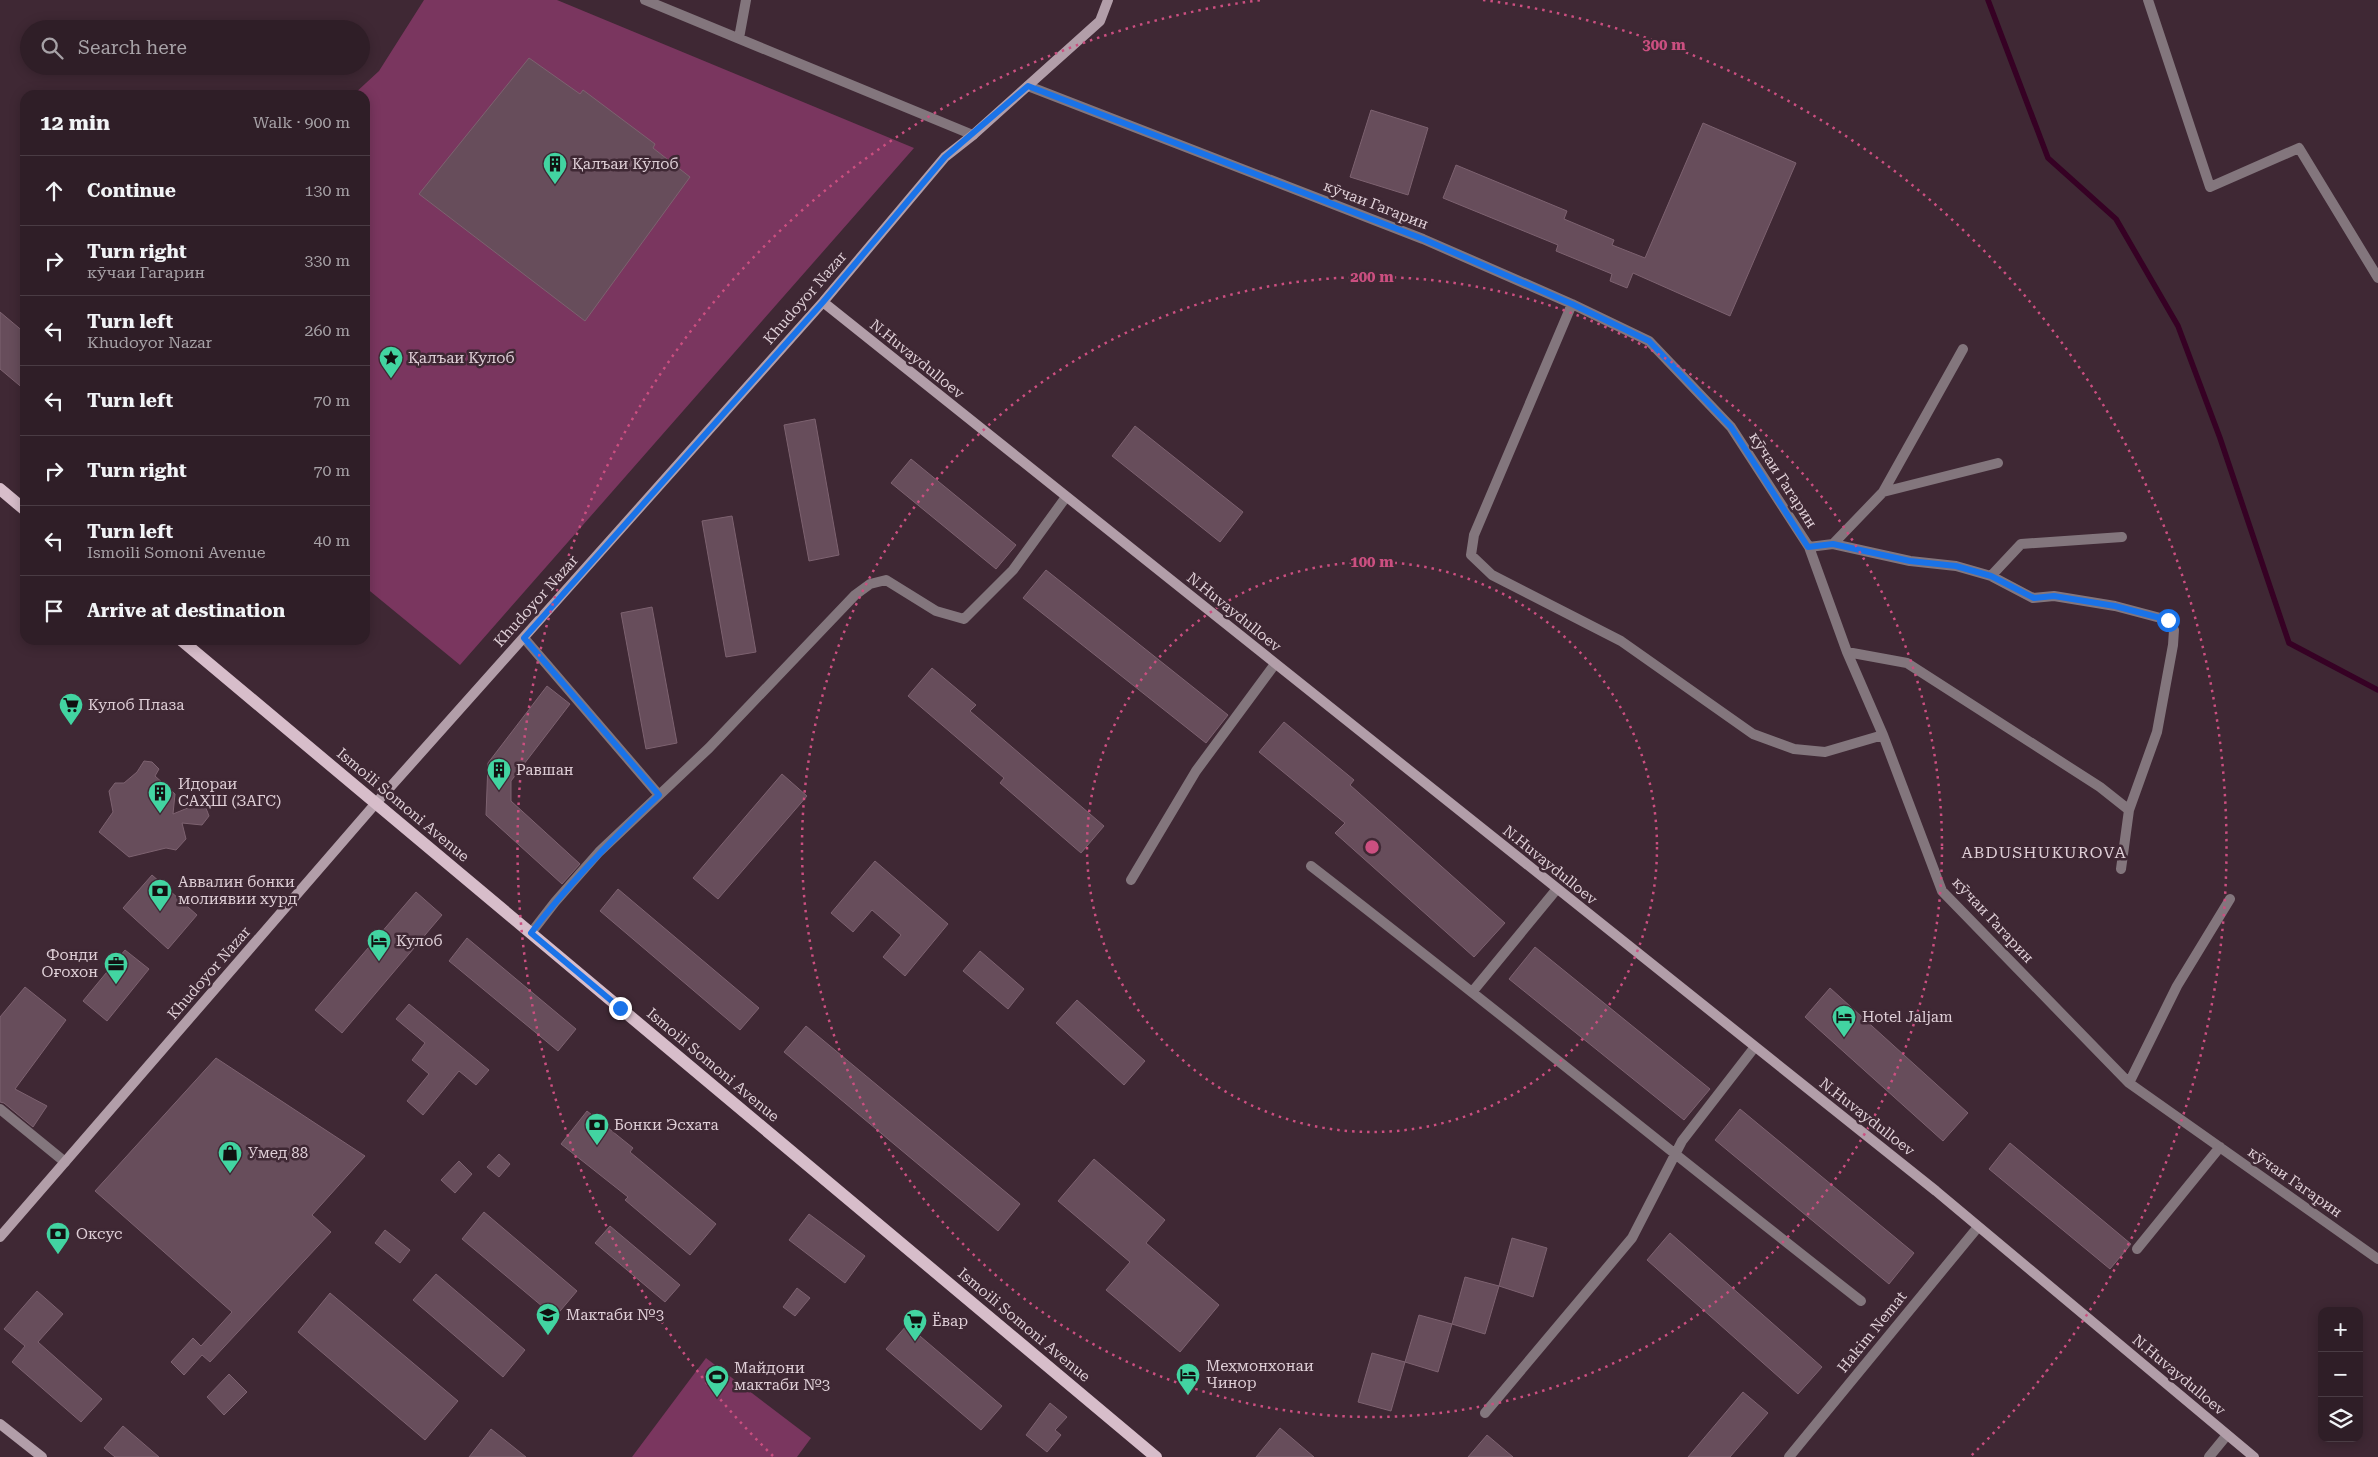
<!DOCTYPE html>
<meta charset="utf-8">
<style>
:root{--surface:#2f1e27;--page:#3b2b33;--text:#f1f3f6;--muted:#a7a2a7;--line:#4a3c44}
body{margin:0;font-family:"Roboto Serif",serif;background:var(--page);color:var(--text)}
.controls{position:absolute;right:15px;bottom:15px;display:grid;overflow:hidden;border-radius:10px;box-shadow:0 2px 12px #0003}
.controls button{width:45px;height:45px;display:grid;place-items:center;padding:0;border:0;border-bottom:1px solid var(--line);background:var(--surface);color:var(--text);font:25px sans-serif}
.stop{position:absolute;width:15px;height:15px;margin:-11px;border:4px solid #1a73e8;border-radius:50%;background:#fff}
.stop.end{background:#1a73e8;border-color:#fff;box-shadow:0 1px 5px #0008}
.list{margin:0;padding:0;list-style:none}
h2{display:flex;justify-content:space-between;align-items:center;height:65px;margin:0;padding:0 20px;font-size:21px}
h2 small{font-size:16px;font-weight:400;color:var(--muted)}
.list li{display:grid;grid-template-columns:32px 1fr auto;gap:15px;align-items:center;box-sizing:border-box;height:70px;padding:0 20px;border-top:1px solid var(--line)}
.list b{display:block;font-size:19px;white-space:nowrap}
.list p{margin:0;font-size:16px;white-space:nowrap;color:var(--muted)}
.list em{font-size:16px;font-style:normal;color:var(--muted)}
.icon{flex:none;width:28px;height:28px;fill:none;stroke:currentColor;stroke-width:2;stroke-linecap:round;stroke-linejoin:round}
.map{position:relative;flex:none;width:2378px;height:1457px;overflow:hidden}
.search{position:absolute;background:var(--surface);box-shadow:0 2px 12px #0003;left:20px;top:20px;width:350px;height:55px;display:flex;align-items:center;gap:12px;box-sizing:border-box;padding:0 18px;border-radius:28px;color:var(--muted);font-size:19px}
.panel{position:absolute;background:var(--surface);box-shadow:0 2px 12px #0003;left:20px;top:90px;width:350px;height:555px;border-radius:15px}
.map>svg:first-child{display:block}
.green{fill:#7a365f}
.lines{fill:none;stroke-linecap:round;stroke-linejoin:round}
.stream{stroke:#360124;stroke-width:5.5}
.building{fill:#674d5b;stroke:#7d6270}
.street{stroke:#83767d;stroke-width:10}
.secondary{stroke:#b29ea9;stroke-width:10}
.primary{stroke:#d7bdca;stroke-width:12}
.route{stroke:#1a73e8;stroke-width:6}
.ring{fill:none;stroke:#cb4f80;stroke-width:2.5;stroke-dasharray:2.5 5}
.labels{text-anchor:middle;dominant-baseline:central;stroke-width:5;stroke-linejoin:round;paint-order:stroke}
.poi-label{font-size:15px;fill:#dfcfd7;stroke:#3f2834;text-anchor:start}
.street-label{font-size:15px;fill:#dfcfd7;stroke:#3f2834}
.neighbourhood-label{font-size:16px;letter-spacing:1px;fill:#dfcfd7;stroke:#3f2834}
.centre{fill:#cb4f80;stroke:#3f2834;stroke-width:2.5}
.ring-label{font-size:15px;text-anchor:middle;font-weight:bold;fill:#cb4f80;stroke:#3f2834;stroke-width:5;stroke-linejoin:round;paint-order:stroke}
</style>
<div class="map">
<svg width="2378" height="1457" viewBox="0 0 2378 1457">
<rect width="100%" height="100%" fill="#3f2834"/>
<path class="green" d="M424,0H557L914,148L460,665L365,587V95H353L379,71Z
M706,1358L811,1438L797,1457H632Z"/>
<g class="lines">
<path class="stream" d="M1988,0L2048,158L2116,219L2178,326L2220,438L2289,643L2378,690"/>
</g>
<path class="building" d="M529,58L580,94L583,90L655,144L653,148L690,177L585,321L419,194Z
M1371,110L1428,128L1408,195L1350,177Z
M1703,123L1796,163L1730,316L1633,273L1627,288L1610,281L1612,274L1556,251L1558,245L1443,198L1456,165L1567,211L1564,219L1614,240L1612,245L1645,258Z
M0,312L25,333V390L0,369Z
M815,419L839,555L809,561L784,425Z
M1135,426L1243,512L1220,542L1112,456Z
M911,459L1016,545L996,569L891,483Z
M732,516L756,652L726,657L702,521Z
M1046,570L1228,715L1206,743L1023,598Z
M652,607L677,743L646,749L621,613Z
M932,668L976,705L970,711L1104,826L1081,853L1000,783L1004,778L908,696Z
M547,686L570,704L511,781V801L580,864L562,884L486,815L488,763Z
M1284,722L1354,780L1350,785L1505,923L1474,957L1335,833L1345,823L1259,752Z
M144,761L152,762L159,769L155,776L175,794L173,814L195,805L206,808L209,816L202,825L182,823L186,839L176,850L166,848L129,857L99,832L113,812L109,791L115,783H124L137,772Z
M782,774L807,796L718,899L693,878Z
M875,861L948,924L905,976L883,957L901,935L872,910L853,932L831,913Z
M152,875L197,915L168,949L123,908Z
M618,889L759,1008L740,1030L600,911Z
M416,892L442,915L342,1033L315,1010Z
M467,938L576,1029L558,1051L449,961Z
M1535,947L1710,1089L1684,1120L1509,979Z
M125,950L149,969L107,1021L83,1001Z
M980,951L1024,989L1008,1009L963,971Z
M25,987L66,1020L15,1089L47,1106L33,1127L4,1103L0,1102V1017Z
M1830,988L1968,1113L1943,1141L1805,1017Z
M1077,1000L1145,1061L1124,1085L1056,1023Z
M409,1004L489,1070L476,1085L459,1071L423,1115L407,1101L429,1074L412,1060L425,1043L396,1019Z
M806,1026L1020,1204L998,1231L784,1052Z
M216,1058L365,1156L312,1215L331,1232L210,1362L202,1355L184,1375L171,1362L193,1338L201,1346L232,1312L95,1191Z
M1740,1109L1914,1253L1889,1284L1715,1140Z
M587,1111L633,1148L630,1152L716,1224L690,1255L625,1200L628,1197L561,1144Z
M2010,1143L2131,1244L2110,1269L1989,1169Z
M499,1154L510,1164L499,1177L487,1167Z
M1094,1159L1165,1220L1146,1243L1219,1305L1180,1352L1106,1290L1130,1262L1058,1201Z
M459,1161L472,1174L455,1193L441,1180Z
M484,1212L577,1291L555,1317L462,1239Z
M809,1214L865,1256L845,1283L789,1240Z
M610,1226L680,1285L665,1302L595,1243Z
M385,1230L410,1250L400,1263L375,1243Z
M1670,1233L1822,1367L1798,1394L1647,1260Z
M1512,1238L1547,1248L1533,1297L1499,1286Z
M436,1274L525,1350L503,1377L413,1300Z
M1465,1277L1499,1286L1485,1334L1452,1324Z
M797,1288L810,1298L795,1316L783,1307Z
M37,1291L63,1314L38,1342L102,1399L81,1422L12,1362L25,1346L4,1329Z
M330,1293L458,1401L425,1440L298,1332Z
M1419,1315L1452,1324L1438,1372L1405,1362Z
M907,1325L1002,1406L981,1430L886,1349Z
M1372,1353L1405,1362L1391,1411L1358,1402Z
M229,1374L247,1392L224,1415L207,1397Z
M1743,1392L1768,1413L1730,1457H1688Z
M1050,1403L1067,1417L1055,1430L1061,1435L1047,1452L1026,1435Z
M123,1426L159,1457H115L104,1448Z
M1280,1428L1314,1457H1256Z
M491,1429L526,1457H469Z
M1487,1435L1513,1457H1468Z"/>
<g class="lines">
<path class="street" d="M645,0L973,135
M2148,0L2210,187L2299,148L2378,278
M739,38L746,0
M1028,86L1423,239L1572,304L1649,341L1731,427L1809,547L1847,652L1883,735L1942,891L2129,1083L2378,1259
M1572,304L1474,535L1471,555L1492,575L1621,641L1753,734L1794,749L1825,752L1883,735
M1883,492L1998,463
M1833,544L1883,492L1963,349
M1809,547L1833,544L1910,561L1956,566L1991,576L2033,598L2054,596L2115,606L2168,620L2174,630L2173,645L2157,732L2129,810
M1991,576L2021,544L2122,537
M524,638L659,795
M1847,652L1907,663L2100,787L2129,810L2121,869
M1311,866C1496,1009 1677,1157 1861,1301
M1131,880L1196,771L1275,664
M531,933L555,902L599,852L709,748L855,595L870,584L886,580L936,611L964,619L1013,570L1066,497
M1473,991L1556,890
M2129,1083L2177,986L2230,899
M0,1109L65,1162
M2137,1249L2220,1147
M1485,1413L1632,1238L1682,1141L1754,1048
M1789,1457L1978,1227
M2209,1457L2227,1435"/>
<path class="secondary" d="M823,302L1936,1191L2254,1457
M0,1237L376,803L823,302L945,157L973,135L1100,21L1108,0
M0,1424L42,1457"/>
<path class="primary" d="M0,489L25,510
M181,640L1156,1457"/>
</g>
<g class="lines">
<path class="route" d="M620,1008L531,933C570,882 613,838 659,795L524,638L823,302L945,157L1028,86L1423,239L1572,304L1649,341L1731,427L1808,547L1833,544L1910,561L1956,566L1991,576L2034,598L2054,596L2115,606L2168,620"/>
</g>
<g class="ring">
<circle cx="1372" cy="847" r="285"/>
<circle cx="1372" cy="847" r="570"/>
<path d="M773 1456A854 854 0 0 1 1261 0M1483 0A854 854 0 0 1 1971 1456"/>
</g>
<defs>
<symbol id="building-pin" viewBox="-11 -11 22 30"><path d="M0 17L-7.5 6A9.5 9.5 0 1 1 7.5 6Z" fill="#42d4a1" stroke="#3f2834"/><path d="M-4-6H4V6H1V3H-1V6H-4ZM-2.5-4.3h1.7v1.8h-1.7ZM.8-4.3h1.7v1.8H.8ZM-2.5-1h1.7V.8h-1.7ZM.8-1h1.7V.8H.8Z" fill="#111"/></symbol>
<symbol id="sight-pin" viewBox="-11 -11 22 30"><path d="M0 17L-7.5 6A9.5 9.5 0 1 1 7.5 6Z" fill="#42d4a1" stroke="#3f2834"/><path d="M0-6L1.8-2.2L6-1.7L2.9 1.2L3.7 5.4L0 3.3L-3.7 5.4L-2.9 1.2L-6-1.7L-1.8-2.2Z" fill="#111"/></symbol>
<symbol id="supermarket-pin" viewBox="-11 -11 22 30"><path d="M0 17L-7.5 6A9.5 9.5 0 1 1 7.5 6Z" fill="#42d4a1" stroke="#3f2834"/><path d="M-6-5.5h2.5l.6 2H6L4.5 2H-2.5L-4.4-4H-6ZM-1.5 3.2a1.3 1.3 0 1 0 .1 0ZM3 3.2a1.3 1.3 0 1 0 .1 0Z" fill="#111"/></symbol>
<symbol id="bank-pin" viewBox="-11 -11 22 30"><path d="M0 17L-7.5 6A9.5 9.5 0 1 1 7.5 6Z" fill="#42d4a1" stroke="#3f2834"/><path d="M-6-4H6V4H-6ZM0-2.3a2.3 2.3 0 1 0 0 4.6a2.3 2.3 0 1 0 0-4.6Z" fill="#111"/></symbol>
<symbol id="hotel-pin" viewBox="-11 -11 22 30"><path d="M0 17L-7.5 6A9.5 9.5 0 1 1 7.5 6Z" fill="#42d4a1" stroke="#3f2834"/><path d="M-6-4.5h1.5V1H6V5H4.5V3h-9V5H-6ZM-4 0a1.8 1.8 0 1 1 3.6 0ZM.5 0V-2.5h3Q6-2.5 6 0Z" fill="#111"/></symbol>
<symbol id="office-pin" viewBox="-11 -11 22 30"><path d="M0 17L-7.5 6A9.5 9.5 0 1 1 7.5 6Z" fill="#42d4a1" stroke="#3f2834"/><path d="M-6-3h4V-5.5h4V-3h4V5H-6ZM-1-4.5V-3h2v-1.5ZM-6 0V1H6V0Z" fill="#111"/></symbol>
<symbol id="shop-pin" viewBox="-11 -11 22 30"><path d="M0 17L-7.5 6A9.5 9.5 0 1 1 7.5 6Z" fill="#42d4a1" stroke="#3f2834"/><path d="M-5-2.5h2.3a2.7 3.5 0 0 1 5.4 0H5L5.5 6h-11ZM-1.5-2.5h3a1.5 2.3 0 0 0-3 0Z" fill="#111"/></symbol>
<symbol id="school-pin" viewBox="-11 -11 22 30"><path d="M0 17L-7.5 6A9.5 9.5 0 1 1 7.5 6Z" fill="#42d4a1" stroke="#3f2834"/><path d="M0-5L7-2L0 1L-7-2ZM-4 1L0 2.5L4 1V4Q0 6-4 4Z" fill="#111"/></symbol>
<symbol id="stadium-pin" viewBox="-11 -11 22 30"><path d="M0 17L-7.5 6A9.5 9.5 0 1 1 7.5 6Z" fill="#42d4a1" stroke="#3f2834"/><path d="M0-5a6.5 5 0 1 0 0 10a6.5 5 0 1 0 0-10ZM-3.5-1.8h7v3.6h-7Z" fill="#111"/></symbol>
</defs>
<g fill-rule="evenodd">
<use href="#building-pin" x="541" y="150" width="28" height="38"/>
<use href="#sight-pin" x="377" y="344" width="28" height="38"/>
<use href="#supermarket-pin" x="57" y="691" width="28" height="38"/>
<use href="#building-pin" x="485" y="756" width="28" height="38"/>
<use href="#building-pin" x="146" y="779" width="28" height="38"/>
<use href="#bank-pin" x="146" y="877" width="28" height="38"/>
<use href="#hotel-pin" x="365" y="927" width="28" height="38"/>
<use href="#office-pin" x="102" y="950" width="28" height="38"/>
<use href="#hotel-pin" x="1830" y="1003" width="28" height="38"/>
<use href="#bank-pin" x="583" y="1111" width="28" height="38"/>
<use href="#shop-pin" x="216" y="1139" width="28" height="38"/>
<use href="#bank-pin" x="44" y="1220" width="28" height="38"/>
<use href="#school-pin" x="534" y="1301" width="28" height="38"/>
<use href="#supermarket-pin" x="901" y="1307" width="28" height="38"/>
<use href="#hotel-pin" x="1174" y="1361" width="28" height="38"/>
<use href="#stadium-pin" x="703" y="1363" width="28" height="38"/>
</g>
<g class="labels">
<g class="poi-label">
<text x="572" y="164">Қалъаи Кӯлоб</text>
<text x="408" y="358">Қалъаи Кулоб</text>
<text x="88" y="705">Кулоб Плаза</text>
<text x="516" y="770">Равшан</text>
<text x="178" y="784">Идораи<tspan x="178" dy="17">САҲШ (ЗАГС)</tspan></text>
<text x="178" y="882">Аввалин бонки<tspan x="178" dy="17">молиявии хурд</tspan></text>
<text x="396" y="941">Кулоб</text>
<text x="98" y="955" text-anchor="end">Фонди<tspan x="98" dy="17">Оғохон</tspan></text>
<text x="1862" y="1017">Hotel Jaljam</text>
<text x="614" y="1125">Бонки Эсхата</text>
<text x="248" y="1153">Умед 88</text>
<text x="76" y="1234">Оксус</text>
<text x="566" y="1315">Мактаби №3</text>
<text x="932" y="1321">Ёвар</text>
<text x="1206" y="1366">Меҳмонхонаи<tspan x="1206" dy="17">Чинор</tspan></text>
<text x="734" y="1368">Майдони<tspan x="734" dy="17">мактаби №3</tspan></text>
</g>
<g class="street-label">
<text transform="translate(1376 205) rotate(21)">кӯчаи Гагарин</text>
<text transform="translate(805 298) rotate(-49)">Khudoyor Nazar</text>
<text transform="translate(917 359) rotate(39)">N.Huvaydulloev</text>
<text transform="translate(1783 480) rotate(57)">кӯчаи Гагарин</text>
<text transform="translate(536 601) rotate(-48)">Khudoyor Nazar</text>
<text transform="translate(1234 612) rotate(39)">N.Huvaydulloev</text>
<text transform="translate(403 805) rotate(40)">Ismoili Somoni Avenue</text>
<text transform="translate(1550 865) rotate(39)">N.Huvaydulloev</text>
<text transform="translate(1993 920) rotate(47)">кӯчаи Гагарин</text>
<text transform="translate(209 973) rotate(-49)">Khudoyor Nazar</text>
<text transform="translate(713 1065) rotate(40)">Ismoili Somoni Avenue</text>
<text transform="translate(1867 1117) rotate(38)">N.Huvaydulloev</text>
<text transform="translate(2295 1182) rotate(35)">кӯчаи Гагарин</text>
<text transform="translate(1024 1325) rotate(40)">Ismoili Somoni Avenue</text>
<text transform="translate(1872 1332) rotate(-51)">Hakim Nemat</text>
<text transform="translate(2179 1375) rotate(40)">N.Huvaydulloev</text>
</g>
<g class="neighbourhood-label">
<text x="2044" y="852">ABDUSHUKUROVA</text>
</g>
</g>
<circle cx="1372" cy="847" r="8" class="centre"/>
<g class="ring-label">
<text x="1664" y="50">300 m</text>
<text x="1372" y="282">200 m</text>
<text x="1372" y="567">100 m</text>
</g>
</svg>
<div class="controls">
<button>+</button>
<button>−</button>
<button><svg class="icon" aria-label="layers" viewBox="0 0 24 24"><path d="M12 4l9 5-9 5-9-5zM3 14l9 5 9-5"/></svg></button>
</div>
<div class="stop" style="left:2168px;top:620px"></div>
<div class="stop end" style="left:620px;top:1008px"></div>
<div class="search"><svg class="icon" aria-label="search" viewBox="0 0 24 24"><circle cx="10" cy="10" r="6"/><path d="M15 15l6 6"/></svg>Search here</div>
<section class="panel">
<h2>12 min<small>Walk · 900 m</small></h2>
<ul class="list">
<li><svg class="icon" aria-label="ahead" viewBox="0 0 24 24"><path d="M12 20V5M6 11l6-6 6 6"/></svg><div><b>Continue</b></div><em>130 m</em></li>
<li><svg class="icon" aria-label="right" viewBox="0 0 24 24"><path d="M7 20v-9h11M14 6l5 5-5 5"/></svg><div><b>Turn right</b><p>кӯчаи Гагарин</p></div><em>330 m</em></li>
<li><svg class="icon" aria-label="left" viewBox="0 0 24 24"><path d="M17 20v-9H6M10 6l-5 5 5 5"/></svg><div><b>Turn left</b><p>Khudoyor Nazar</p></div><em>260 m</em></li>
<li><svg class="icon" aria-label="left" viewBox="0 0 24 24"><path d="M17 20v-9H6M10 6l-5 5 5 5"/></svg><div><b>Turn left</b></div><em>70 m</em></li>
<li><svg class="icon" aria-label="right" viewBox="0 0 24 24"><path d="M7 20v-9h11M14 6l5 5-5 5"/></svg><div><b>Turn right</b></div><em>70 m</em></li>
<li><svg class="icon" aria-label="left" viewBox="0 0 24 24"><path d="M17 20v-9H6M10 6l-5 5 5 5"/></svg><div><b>Turn left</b><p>Ismoili Somoni Avenue</p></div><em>40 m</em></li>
<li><svg class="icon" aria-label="arrive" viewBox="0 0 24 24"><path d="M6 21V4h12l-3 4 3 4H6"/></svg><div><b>Arrive at destination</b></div></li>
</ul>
</section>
</div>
